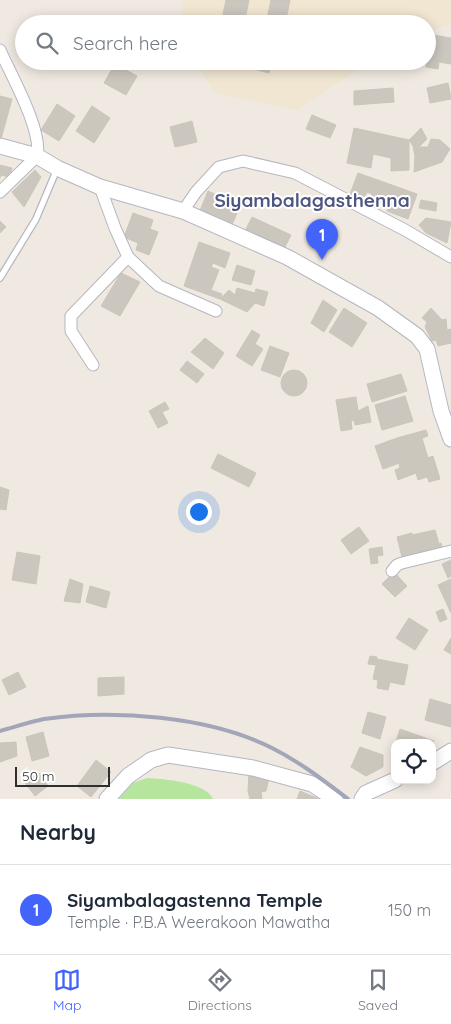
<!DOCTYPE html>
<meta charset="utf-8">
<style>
:root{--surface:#fff;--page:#f2f2f3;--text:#1f2937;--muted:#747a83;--line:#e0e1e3;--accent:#4264fb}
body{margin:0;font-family:Quicksand,sans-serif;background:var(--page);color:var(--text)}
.controls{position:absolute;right:15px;bottom:15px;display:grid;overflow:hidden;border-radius:10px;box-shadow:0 2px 12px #0003}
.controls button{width:45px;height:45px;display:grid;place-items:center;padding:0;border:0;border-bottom:1px solid var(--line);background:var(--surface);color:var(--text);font:25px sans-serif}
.scale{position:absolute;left:15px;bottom:12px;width:95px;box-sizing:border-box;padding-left:5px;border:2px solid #2e2e2e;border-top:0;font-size:14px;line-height:18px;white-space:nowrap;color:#2e2e2e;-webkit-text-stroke:4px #fff;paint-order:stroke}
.you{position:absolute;left:198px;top:511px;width:18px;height:18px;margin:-12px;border:4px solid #fff;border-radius:50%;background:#1a73e8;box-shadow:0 0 0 8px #1a73e833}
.badge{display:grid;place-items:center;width:32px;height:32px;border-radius:50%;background:var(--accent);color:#fff;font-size:16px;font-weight:700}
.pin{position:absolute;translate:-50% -41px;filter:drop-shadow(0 1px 2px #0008)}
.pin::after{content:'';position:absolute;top:26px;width:18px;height:15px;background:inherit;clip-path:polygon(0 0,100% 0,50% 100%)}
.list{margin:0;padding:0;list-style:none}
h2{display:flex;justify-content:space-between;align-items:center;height:65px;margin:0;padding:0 20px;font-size:21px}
h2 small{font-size:16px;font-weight:400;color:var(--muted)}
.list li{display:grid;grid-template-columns:32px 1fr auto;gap:15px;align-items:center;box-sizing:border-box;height:90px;padding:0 20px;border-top:1px solid var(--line)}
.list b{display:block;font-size:19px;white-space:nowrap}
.list p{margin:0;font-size:16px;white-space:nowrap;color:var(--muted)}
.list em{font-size:16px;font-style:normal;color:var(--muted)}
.icon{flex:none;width:28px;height:28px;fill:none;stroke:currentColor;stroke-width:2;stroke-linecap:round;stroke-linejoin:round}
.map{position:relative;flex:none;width:451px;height:799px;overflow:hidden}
.search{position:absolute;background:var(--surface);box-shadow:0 2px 12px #0003;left:15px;right:15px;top:15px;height:55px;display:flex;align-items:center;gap:12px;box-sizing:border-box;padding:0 18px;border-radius:28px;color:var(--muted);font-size:19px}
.sheet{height:155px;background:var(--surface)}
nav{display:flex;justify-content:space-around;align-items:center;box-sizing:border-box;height:70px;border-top:1px solid var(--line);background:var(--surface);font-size:14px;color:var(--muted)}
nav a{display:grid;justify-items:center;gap:2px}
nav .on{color:var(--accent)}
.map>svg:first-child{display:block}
.education{fill:#f0e6d1}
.green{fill:#b6e59e}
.building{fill:#cbc7bf;stroke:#cbc5ba}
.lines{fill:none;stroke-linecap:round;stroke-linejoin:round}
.service-casing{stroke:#b4b7c1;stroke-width:8}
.minor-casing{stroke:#b4b7c1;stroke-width:13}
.tertiary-casing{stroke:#b4b7c1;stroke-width:17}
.service{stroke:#fff;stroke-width:5.5}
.minor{stroke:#fff;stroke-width:11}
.tertiary{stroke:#fff;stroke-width:15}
.rail{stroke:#a3a6b8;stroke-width:4}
.labels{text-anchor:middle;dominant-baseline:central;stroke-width:4;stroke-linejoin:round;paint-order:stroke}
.quarter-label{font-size:19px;font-weight:bold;fill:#4d5680;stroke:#fff}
</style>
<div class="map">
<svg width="451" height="799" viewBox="0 0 451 799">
<rect width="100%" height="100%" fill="#efe9e1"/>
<path class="education" d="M183,0H451V24L427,33V24H181Z
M195,61H371L297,110L215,93Z"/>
<path class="green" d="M147,778C164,779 205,782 213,799H119L133,783Z"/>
<path class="building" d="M226,0H249L244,24H221Z
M271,0H290L285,24H266Z
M427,34L451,38V64L439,62L438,69L426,67L428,55Z
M222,61H272L269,73Z
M115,64L137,76L126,95L104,83Z
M448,83L451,99L430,103L427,88Z
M393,88L394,102L354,105V91Z
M0,96L12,99L1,139H0Z
M57,104L75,116L59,141L41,130Z
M92,106L110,118L94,143L76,131Z
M312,115L336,125L330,138L306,129Z
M192,121L197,142L175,147L170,127Z
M354,128L409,140V170L391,171V158L373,154L371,168L347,163Z
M421,128L427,139L419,147H428L431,139L440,140L450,149L442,162L414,172L415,156L413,146L409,140Z
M0,165L12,168L9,177L1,175L0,178Z
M35,170L41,177L24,207L12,192Z
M358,173L417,194L408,219L387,211L389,207L370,200L372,194L367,192L364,199L350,194Z
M208,191L240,206L231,227L199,213Z
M421,200L437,203L436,211L419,208Z
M133,213L153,220L150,229L158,232L149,255L136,250L138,243L124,237Z
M252,217L291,235L284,249L245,231Z
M426,218L451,222L447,243L426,233L419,225Z
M0,221L6,227L0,233Z
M199,242L230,253L225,268L213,263L211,267L219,270L211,290L222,294L220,299L184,286Z
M237,265L255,271L251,285L232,280Z
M121,273L140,282L120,316L101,306Z
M237,288L255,293L256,289L268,292L264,306L255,303L247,312L220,299L229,290L235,295Z
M323,300L337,310L324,332L311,323Z
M344,308L367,323L352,347L329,332Z
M431,308L442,320L446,319L447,330L451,329V343L438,346L436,340L432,341L425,327L427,322L422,318Z
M252,330L260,335L255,344L263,349L252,366L236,356Z
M205,338L224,353L213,369L191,352Z
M270,346L289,353L280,377L261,370Z
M187,361L204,374L197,383L180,370Z
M281 383a13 13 0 1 1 26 0a13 13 0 1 1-26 0Z
M401,374L407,391L372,402L367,384Z
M405,396L413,421L382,430L375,405Z
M356,397L358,411L368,406L371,422L355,425L354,420L351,421L352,429L341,431L336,400Z
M165,402L169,409L162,412L168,423L158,428L149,411Z
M426,430L428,436L422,438L428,458L422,460L427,477L418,480L416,473L398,480L395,470L400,468L399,463L405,461L397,438Z
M397,438L405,461L383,469L375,446Z
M218,454L256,473L249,487L211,468Z
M433,456L440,479L429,482L422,460Z
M0,487L9,490L6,510L0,509Z
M359,527L369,541L351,554L341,540Z
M435,530L439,544L441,543L443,551L403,561L397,537L412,533V535Z
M382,547L383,555L377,556L378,563L371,564L369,549Z
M17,552L40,556L36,584L12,580Z
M451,560V576L448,578L442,564Z
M394,572L407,586L395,597L382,584Z
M70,579L83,584L80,603L64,601Z
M451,579V613L438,585Z
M90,586L110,592L106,608L86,602Z
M443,609L447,619L440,622L436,612Z
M409,618L428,630L415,650L396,638Z
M451,638V654L444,650Z
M370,656L377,657V659L408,665L404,685L390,682L388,690L377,688L378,680L373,679L376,665L368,664Z
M18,672L26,687L9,695L2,680Z
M124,677V694L98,696V678Z
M430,699L451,705V727L425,720Z
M368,712L386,717L380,739L362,733Z
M400,729L434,741L432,745V743L396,742Z
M43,732L49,756L32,761L26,737Z
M16,742L17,756L0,762V743Z
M360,747L383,755V767L366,776L351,767Z
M96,760L111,772L91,797L77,786Z
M249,772L269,778L266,791L261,792L262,799H250L248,791Z
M39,773L48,786L35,796L25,783Z
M300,791L319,799H297Z"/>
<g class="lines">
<defs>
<path id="service" d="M0,278L36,219L57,169"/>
<path id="minor" d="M0,50C11,75 43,131 37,156L0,192
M100,187L115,228L128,257L159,286L216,311
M183,211L196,192L219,167L243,161L295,173L405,230L451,257
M93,365L71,331V316L128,257
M392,571L397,565L402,563L451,551"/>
<path id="tertiary" d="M0,146L37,156L57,168L100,187L183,211L287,257L378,308L417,336L427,349L441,411L451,439
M432,763L451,751
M107,799L128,776L151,760L168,755L253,768L312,784L335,799
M362,799L366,793L395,780"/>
</defs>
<use href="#service" class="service-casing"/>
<use href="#minor" class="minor-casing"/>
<use href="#tertiary" class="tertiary-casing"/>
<use href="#service" class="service"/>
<use href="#minor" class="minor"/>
<use href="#tertiary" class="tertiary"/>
<path class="rail" d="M0,731C15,727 29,722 44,719C113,709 209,716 272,748C300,762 323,780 348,799"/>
</g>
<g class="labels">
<g class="quarter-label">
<text x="312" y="200">Siyambalagasthenna</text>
</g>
</g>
</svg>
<div class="controls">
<button><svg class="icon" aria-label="locate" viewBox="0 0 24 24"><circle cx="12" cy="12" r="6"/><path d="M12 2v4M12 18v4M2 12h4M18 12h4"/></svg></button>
</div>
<div class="scale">50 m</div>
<div class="you"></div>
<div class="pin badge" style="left:322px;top:260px">1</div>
<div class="search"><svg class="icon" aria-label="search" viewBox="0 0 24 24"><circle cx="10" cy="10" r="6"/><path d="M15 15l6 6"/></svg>Search here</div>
</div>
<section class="sheet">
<h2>Nearby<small></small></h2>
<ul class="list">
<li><span class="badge">1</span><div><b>Siyambalagastenna Temple</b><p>Temple · P.B.A Weerakoon Mawatha</p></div><em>150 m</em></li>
</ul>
</section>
<nav>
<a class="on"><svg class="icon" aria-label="map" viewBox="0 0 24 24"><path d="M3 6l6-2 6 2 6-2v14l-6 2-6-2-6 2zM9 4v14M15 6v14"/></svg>Map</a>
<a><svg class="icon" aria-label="directions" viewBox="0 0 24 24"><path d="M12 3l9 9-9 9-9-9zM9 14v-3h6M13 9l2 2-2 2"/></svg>Directions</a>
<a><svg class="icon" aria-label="saved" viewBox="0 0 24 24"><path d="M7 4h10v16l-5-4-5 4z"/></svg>Saved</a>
</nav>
